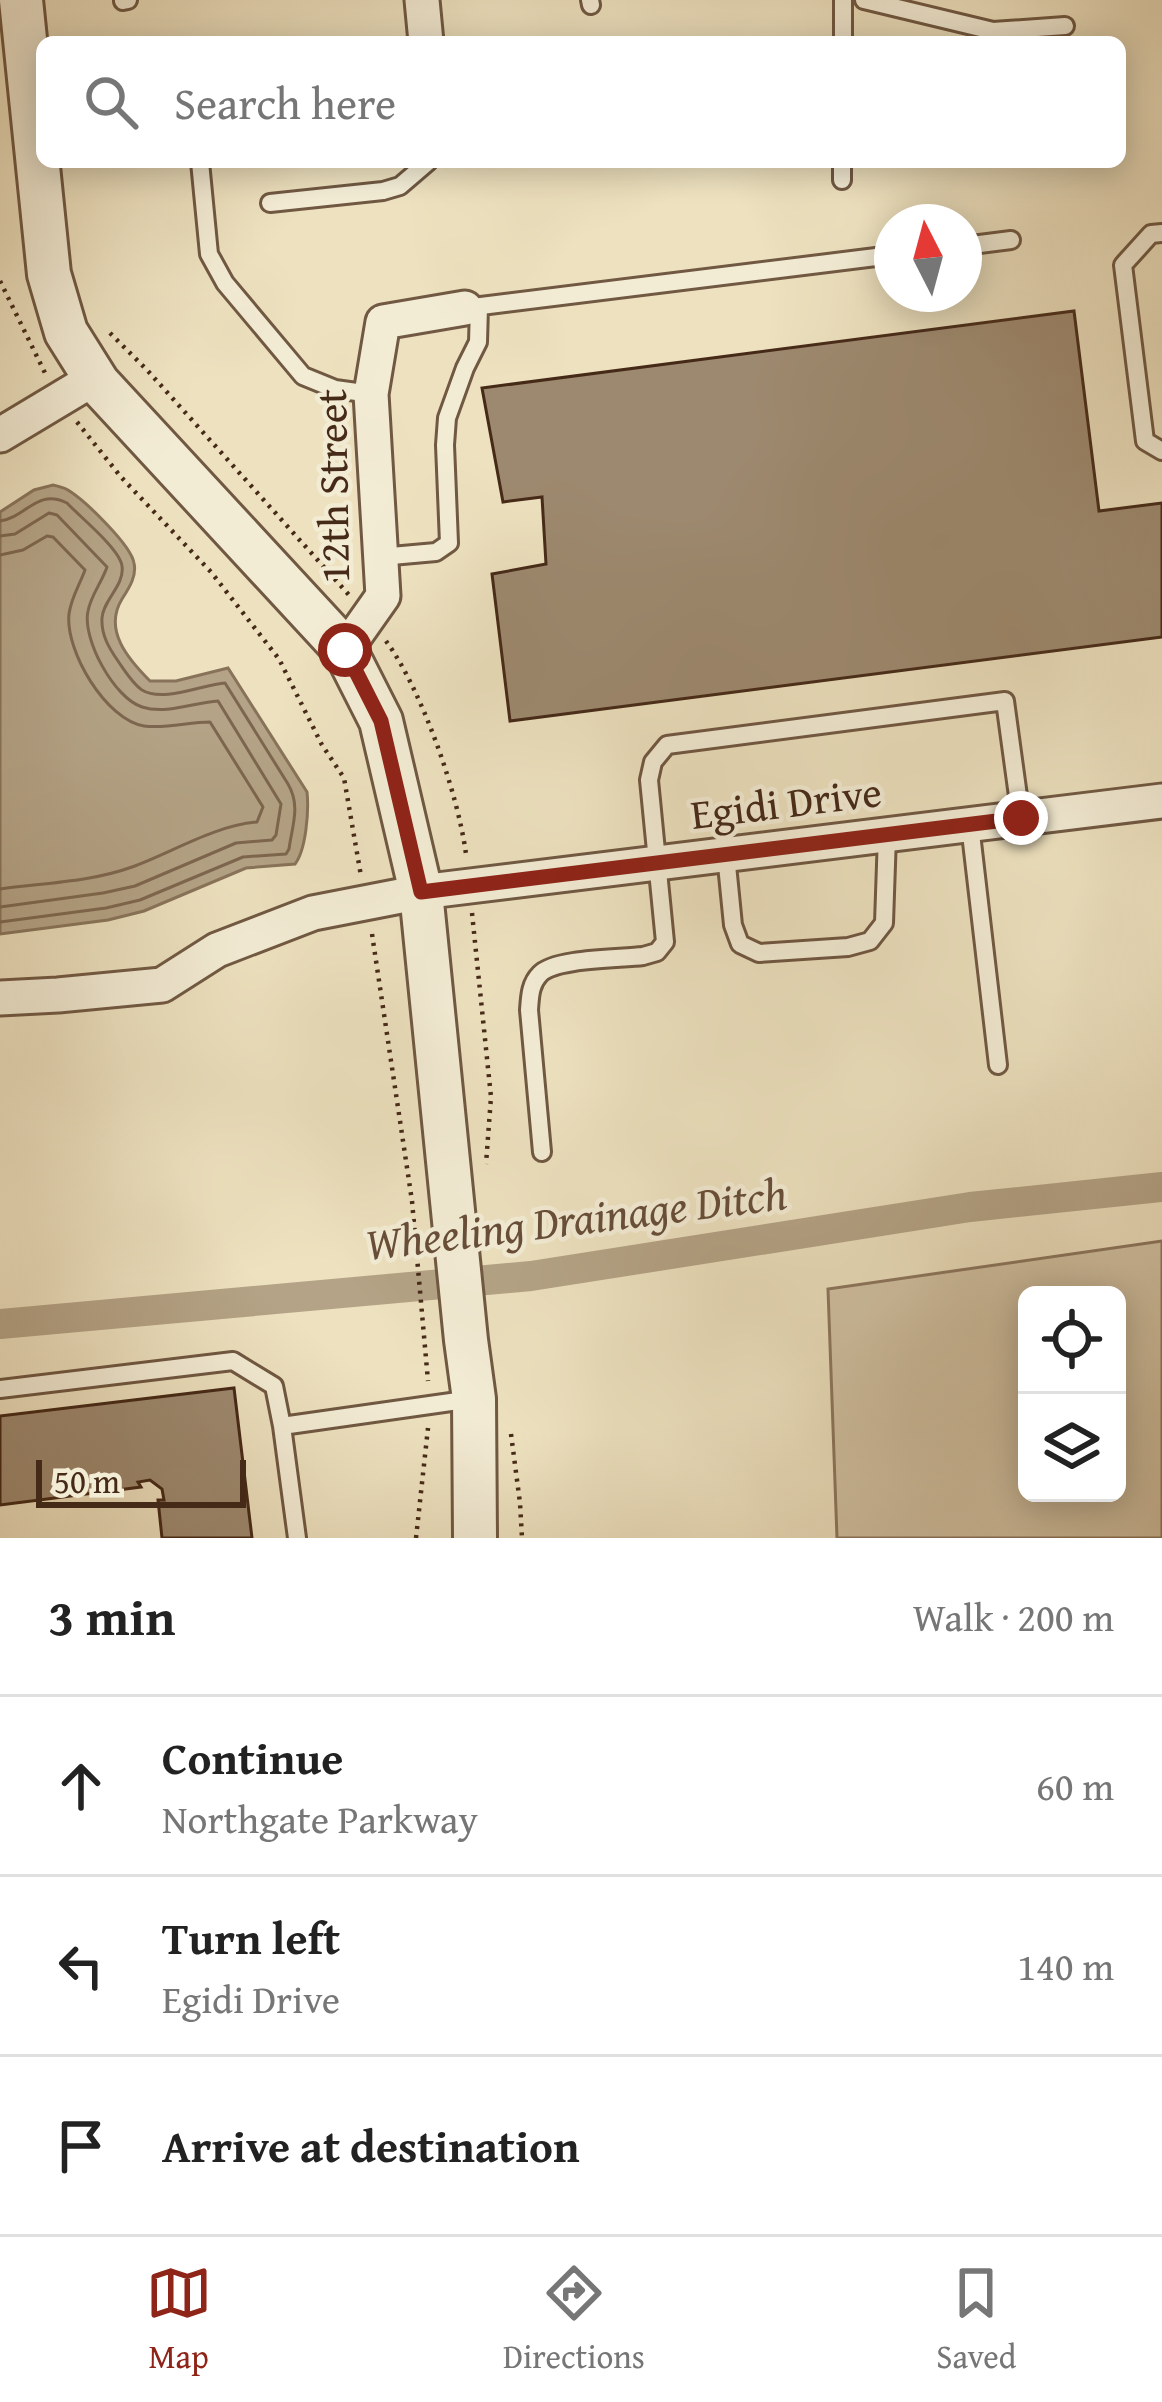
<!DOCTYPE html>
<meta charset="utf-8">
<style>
:root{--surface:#fff;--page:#f2f2f2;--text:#222;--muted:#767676;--line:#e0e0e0;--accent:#8f2418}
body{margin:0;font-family:"Gentium Book Plus",serif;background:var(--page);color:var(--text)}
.controls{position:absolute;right:36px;bottom:36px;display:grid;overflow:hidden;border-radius:18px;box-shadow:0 6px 30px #0003}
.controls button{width:108px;height:108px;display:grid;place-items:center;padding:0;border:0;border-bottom:3px solid var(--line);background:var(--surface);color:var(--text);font:60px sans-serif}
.compass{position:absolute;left:874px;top:204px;width:108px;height:108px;border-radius:50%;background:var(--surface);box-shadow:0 6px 30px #0003;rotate:354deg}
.scale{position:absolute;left:36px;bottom:30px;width:210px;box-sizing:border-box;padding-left:12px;border:6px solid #462a18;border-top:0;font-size:33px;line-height:42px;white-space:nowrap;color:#462a18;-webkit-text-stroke:9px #f3ecd5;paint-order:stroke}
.stop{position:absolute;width:36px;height:36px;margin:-27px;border:9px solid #8f2418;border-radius:50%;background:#fff}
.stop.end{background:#8f2418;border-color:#fff;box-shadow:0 3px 12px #0008}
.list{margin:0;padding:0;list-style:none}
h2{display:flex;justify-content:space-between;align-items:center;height:156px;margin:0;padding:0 48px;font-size:51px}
h2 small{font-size:39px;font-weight:400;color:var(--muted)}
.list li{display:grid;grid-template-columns:78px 1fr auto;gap:36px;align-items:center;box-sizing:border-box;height:180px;padding:0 48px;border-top:3px solid var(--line)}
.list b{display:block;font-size:45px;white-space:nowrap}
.list p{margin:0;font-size:39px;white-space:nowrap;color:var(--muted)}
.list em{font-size:39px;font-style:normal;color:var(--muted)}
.icon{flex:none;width:66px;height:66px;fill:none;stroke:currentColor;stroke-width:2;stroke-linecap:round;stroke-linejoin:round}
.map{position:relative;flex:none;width:1162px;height:1538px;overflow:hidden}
.search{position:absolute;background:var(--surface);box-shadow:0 6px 30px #0003;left:36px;right:36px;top:36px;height:132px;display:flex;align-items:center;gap:30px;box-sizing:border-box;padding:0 42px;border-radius:18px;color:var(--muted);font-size:45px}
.sheet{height:696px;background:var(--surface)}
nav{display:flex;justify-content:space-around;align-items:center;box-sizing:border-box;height:168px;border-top:3px solid var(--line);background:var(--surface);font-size:33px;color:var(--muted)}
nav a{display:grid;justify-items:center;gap:6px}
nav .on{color:var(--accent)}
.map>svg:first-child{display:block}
.green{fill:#d1c2a3;stroke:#8c765e;stroke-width:3;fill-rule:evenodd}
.water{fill:#b4a386;stroke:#88735a;stroke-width:3}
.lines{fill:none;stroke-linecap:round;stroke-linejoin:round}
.shore{stroke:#7d664f;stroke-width:3}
.canal{stroke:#b4a386;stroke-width:30}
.building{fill:#9d896f;stroke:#462a18;stroke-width:3}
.service-casing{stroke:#705842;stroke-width:22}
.minor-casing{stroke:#705842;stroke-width:39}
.tertiary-casing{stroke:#705842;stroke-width:48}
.path{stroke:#462a18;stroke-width:4.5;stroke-dasharray:3 6;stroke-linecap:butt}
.service{stroke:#f3ecd5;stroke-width:16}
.minor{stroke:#f3ecd5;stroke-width:33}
.tertiary{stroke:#f3ecd5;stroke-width:42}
.route{stroke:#8f2418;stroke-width:15}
.labels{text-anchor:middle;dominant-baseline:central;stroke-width:9;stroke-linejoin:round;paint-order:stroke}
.street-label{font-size:42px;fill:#462a18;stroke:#f3ecd5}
.water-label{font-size:45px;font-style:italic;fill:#674e39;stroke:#f3ecd5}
</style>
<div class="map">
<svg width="1162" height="1538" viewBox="0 0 1162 1538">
<rect width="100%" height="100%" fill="#ede1bf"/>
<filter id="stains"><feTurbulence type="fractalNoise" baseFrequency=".00167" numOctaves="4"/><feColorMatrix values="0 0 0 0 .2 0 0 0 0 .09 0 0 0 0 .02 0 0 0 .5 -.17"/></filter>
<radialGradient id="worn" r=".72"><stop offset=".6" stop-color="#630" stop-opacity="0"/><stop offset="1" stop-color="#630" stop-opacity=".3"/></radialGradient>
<path class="green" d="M1162,1241V1538H837L828,1289ZM1027,1295H1117V1493H1027Z"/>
<path class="water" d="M53,485C61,487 64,487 71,492C86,502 131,545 134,563C137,576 129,588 122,599C103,630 128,659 150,681H176L228,668L307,792C309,811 306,850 295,864L246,868L144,911L108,920L0,934V512L34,490Z"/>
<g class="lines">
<path class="shore" d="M0,521C27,517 37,488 67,503C80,517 120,549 122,566C125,585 103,600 102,618C101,635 109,648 118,661C125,671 133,684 142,690C163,703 204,684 225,683L288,784C301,806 292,826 289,849L286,854L243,857L140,900L106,908L0,922
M0,536L15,534L49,513L57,515L107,567C102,582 91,595 88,611C82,639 114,698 142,707C167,715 195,702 218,701L281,804L276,835L272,840L236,843L135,886L103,893L0,907
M0,555L23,550L47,536L53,537L85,570C80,584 71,598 69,614C65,651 106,720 144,726C166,729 189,722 210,722L263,807L257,822C213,826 173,852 132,867C91,882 43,883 0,889"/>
<path class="canal" d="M0,1324L531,1276L970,1207L1162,1187"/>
</g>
<path class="building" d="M1074,311L1099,511L1162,503V637L510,721L492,574L546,564L542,497L503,502L482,388Z
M234,1388L252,1538H162L158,1500H164L162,1489L150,1480L138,1482L141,1487L0,1505V1416Z"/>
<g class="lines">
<defs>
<path id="service" d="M590,0L591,5
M864,0L993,31L1065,26
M123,1L128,0
M843,42V0
M200,162L209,254L225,283L303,376L335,389L371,394
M842,180V162
M270,203L383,191L400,186L428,162
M1162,233L1151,234L1123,265L1145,441L1162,451
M964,246L1011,240
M465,308L892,255
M380,557L436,552L449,543L445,445L447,418L465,368L478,342L479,307
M970,825L998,1065
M726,855L733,925L740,944L759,953L848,947L870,941L884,923L887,835
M542,1152L529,1010C530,997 530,984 540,974C555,958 620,959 643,956L657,952L665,942L649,780L653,762L667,745L1005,701L1021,818
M0,1389L233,1361L274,1386L282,1426L472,1399
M282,1426L297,1538"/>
<path id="minor" d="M422,0L426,42
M0,435L95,378
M345,650L383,596L371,394L383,322L465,308
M0,998L58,995L162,985L217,950L313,913L421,892L1162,801"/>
<path id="tertiary" d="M21,0L49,274L66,332L98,383L345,650L381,721L421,892L466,1340L474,1399L475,1538"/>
</defs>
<use href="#service" class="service-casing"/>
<use href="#minor" class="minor-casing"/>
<use href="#tertiary" class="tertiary-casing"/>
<path class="path" d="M0,281L45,373
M110,333L148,371L349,595
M77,422L121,477L211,572L279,659L322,745L344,778L361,876
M386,641C422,690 458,794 466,854
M472,913L491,1097L486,1164
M372,934L412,1201L428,1381
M511,1434L520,1503L522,1538
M416,1538L428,1428"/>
<use href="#service" class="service"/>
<use href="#minor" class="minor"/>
<use href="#tertiary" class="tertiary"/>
</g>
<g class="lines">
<path class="route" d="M345,650L381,721L421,892L1021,818"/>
</g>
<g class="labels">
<g class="street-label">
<text transform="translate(332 486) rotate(-91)">12th Street</text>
<text transform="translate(786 802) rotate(-7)">Egidi Drive</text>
</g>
<g class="water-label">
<text transform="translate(576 1218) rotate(-7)">Wheeling Drainage Ditch</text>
</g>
</g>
<rect width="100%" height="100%" filter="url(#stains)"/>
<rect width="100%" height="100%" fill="url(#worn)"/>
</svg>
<div class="controls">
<button><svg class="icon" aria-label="locate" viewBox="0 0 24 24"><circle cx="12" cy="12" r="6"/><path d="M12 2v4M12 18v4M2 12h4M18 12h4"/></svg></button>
<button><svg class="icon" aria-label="layers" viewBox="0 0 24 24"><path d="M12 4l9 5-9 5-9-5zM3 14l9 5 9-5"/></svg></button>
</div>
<svg class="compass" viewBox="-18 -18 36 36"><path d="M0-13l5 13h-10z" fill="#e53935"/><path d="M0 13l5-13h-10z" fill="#767676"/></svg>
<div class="scale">50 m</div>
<div class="stop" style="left:345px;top:650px"></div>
<div class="stop end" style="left:1021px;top:818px"></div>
<div class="search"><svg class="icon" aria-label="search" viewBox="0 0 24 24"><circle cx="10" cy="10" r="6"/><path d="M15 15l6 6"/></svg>Search here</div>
</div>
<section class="sheet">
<h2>3 min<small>Walk · 200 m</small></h2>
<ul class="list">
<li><svg class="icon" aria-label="ahead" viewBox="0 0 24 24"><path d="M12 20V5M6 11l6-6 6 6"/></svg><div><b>Continue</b><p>Northgate Parkway</p></div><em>60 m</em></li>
<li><svg class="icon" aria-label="left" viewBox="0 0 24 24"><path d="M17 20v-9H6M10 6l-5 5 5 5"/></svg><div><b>Turn left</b><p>Egidi Drive</p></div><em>140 m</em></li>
<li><svg class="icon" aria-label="arrive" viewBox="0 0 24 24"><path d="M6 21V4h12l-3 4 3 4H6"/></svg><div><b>Arrive at destination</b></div></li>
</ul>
</section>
<nav>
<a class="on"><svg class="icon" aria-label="map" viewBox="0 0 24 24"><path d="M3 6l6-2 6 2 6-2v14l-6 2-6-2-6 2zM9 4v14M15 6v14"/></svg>Map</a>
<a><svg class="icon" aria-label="directions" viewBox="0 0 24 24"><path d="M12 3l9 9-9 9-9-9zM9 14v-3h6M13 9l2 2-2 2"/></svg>Directions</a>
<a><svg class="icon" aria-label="saved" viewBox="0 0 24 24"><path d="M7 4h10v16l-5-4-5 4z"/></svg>Saved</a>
</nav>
